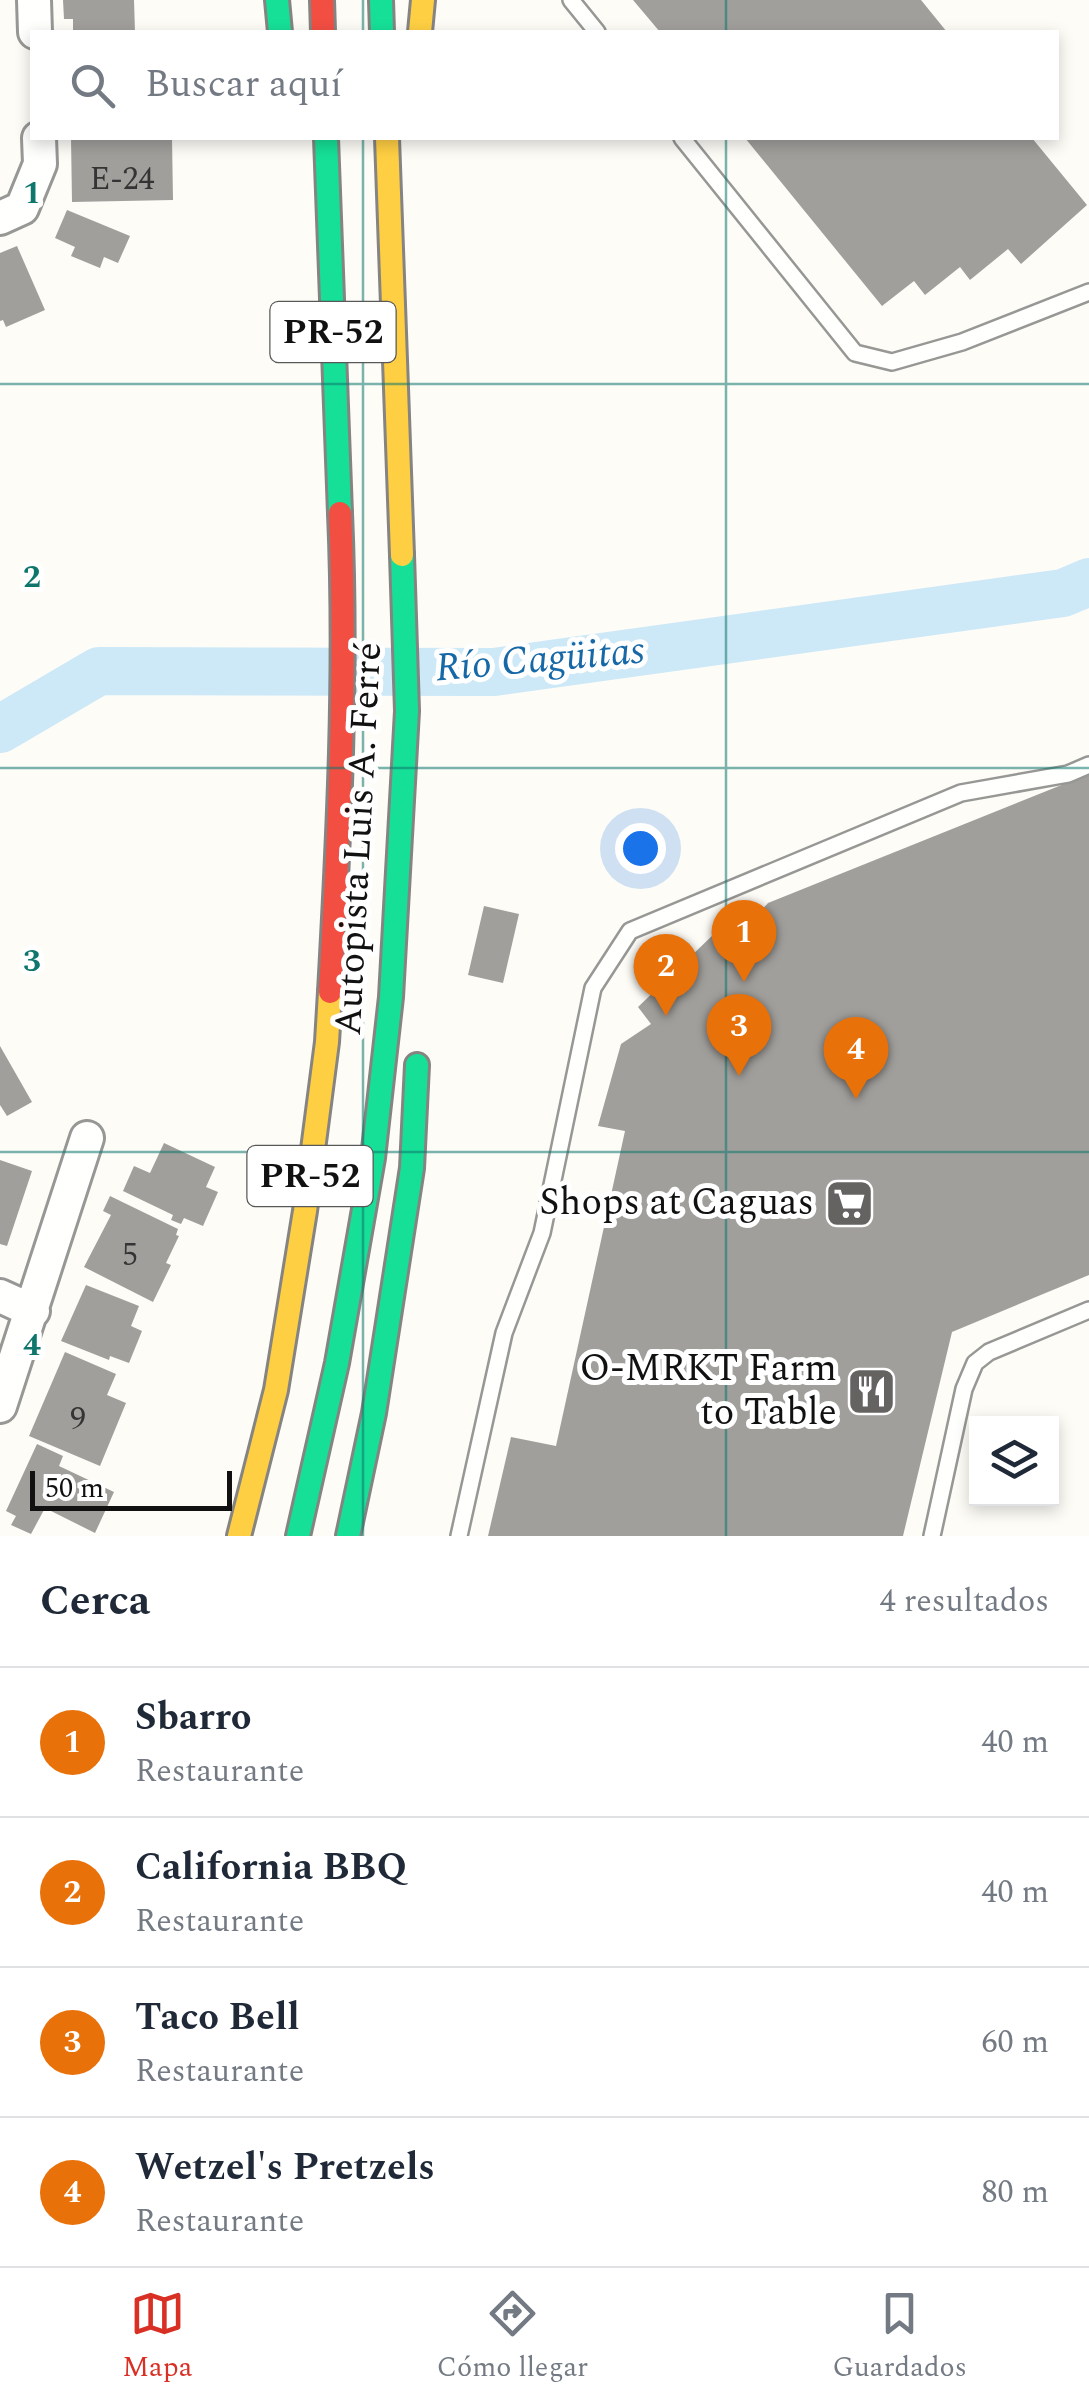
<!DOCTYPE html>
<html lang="es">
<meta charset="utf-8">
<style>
:root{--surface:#fff;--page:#f2f2f3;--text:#1f2937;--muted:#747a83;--line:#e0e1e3;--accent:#d93025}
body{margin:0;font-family:Spectral,serif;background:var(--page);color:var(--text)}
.controls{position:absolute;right:30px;bottom:30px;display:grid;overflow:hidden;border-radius:0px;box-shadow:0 5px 15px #0003}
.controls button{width:90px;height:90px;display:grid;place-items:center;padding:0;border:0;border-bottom:2px solid var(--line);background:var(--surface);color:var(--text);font:50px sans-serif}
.scale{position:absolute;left:30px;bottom:25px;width:202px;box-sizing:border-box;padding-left:10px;border:5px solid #111;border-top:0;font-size:28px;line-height:35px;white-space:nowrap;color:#111;-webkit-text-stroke:8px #fff;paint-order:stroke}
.you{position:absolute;left:640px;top:848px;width:35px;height:35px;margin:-25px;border:8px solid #fff;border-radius:50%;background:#1a73e8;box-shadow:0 0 0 15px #1a73e833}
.badge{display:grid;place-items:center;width:65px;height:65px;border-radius:50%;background:var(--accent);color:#fff;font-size:32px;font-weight:700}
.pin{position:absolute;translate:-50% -82px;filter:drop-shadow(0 2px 5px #0008)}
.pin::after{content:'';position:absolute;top:52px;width:35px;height:30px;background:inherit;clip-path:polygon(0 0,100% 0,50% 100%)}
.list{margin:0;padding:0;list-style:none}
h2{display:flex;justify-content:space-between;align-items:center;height:130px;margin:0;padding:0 40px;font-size:42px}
h2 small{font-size:32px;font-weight:400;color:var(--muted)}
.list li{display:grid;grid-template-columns:65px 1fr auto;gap:30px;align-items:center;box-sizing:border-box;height:150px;padding:0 40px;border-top:2px solid var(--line)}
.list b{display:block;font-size:38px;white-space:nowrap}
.list p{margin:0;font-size:32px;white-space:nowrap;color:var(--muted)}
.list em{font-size:32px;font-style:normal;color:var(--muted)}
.icon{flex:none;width:55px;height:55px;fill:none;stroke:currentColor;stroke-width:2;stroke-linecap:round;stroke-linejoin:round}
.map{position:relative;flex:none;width:1089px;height:1536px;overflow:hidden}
.search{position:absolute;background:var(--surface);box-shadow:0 5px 15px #0003;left:30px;right:30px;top:30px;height:110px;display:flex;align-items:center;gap:25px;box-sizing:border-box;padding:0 35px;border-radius:0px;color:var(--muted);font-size:38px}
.sheet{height:730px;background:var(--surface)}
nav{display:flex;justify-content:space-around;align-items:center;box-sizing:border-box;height:140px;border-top:2px solid var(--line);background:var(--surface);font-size:28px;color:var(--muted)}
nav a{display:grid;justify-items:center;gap:5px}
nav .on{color:var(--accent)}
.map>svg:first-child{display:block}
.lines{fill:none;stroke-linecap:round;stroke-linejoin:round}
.river{stroke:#cde8f7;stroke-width:48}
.building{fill:#a19f9c}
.lane-casing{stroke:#979795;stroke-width:20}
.street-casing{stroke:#979795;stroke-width:38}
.fast-casing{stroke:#858482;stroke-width:28}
.slow-casing{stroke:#858482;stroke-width:28}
.jam-casing{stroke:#858482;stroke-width:28}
.lane{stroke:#fffffe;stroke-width:15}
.street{stroke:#fffffe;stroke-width:32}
.fast{stroke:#16e098;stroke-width:22}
.slow{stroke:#ffcf43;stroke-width:22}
.jam{stroke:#f24e42;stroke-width:22}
.grid{fill:none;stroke:#0f766e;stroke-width:2.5;stroke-opacity:0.55}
.labels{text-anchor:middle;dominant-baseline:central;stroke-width:10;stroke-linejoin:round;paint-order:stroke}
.number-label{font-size:32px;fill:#353434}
.shield{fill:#fff;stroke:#585858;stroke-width:2.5}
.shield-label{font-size:35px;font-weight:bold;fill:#111}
.street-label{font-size:38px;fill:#111;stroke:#fff}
.poi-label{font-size:38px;fill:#111;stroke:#fff;text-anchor:end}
.water-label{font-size:40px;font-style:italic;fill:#1768a6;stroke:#fff}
.grid-label{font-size:32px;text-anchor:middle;font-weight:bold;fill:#0f766e;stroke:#fff;stroke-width:10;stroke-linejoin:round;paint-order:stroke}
</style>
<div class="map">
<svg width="1089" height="1536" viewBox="0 0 1089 1536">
<rect width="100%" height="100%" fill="#fdfcf7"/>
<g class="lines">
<path class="river" d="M0,729L99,671L494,672L1063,593L1089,582"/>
</g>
<path class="building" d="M63,0H134L135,32H73V19H64Z
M633,0H921L947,32H660Z
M71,138H172L173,200L72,202Z
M745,138H1032L1087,205L1021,264L1008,249L970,280L960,267L925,295L914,281L882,306Z
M67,210L130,236L118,263L104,257L100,268L71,256L75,247L55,238Z
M17,246L45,310L6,327L3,320L0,321V253Z
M1089,774V1275L952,1332L903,1536H488L511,1437L556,1446L625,1131L598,1126L621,1044L651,1024L638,1007L714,934L727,949L768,903Z
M484,906L519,914L503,983L468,975Z
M0,1046L32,1102L7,1116L0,1105Z
M164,1143L215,1167L206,1187L218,1192L203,1226L184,1218L181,1224L171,1220L173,1215L123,1191L134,1166L150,1173Z
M0,1160L32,1171L7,1246L0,1244Z
M110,1196L178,1229L176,1235L179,1236L166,1263L171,1265L153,1302L84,1267L111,1215L103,1211Z
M86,1285L139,1306L131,1326L142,1331L129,1363L110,1356L109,1360L61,1341Z
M65,1352L116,1374L107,1395L126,1403L100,1466L29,1436Z
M37,1444L63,1456L59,1466L114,1492L95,1533L45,1508L31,1534L11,1525L16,1516L6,1511Z"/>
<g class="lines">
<defs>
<path id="lane" d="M571,0L597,32
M682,138L855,353L892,362L962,342L1089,292
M459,1536L504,1333L542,1233L593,988L630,931L961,793L1068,774L1089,765
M932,1536L964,1389L975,1363L989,1352L1089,1310"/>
<path id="street" d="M34,0L35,32
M0,218L22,208L40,164L39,138
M0,1296L33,1311
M0,1406L87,1138"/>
<path id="fast" d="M277,0L280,32
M381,0L382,32
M326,138L340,513
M298,1536L337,1363L373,1158L391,997L407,711L402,555
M348,1536L374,1413L412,1168L417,1065"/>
<path id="slow" d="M420,32L423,0
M387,138L402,555
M239,1536L276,1390L305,1211L327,1042L330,992"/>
<path id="jam" d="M322,0L323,32
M330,992C339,833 347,672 340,513"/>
</defs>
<use href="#lane" class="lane-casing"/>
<use href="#street" class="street-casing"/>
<use href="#fast" class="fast-casing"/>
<use href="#slow" class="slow-casing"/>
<use href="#jam" class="jam-casing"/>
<use href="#lane" class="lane"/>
<use href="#street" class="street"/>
<use href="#fast" class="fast"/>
<use href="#slow" class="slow"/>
<use href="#jam" class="jam"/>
</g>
<path class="grid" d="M363,0V32M726,0V32M363,138V1536M726,138V1536M0,384H1089M0,768H1089M0,1152H1089"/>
<defs>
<symbol id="supermarket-square" viewBox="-11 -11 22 22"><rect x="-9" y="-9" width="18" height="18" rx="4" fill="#646362" stroke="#fff"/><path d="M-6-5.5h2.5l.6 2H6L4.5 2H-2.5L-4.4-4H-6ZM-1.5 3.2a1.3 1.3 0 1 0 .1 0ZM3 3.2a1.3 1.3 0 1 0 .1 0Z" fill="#fff"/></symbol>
<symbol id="restaurant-square" viewBox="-11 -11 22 22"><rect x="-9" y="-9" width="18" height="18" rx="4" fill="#646362" stroke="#fff"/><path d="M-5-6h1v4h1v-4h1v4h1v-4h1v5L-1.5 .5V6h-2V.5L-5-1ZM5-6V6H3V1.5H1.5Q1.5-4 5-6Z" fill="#fff"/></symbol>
</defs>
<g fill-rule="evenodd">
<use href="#supermarket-square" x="822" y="1176" width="55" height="55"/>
<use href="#restaurant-square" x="844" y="1364" width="55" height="55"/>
</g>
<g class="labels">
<g class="number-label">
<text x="122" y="179">E-24</text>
<text x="130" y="1255">5</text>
<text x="78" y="1419">9</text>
</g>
<g class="shield">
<rect x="270.5" y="302" width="125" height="60" rx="8"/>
<rect x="247.5" y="1146" width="125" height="60" rx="8"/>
</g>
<g class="shield-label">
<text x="333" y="332">PR-52</text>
<text x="310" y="1176">PR-52</text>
</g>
<g class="street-label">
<text transform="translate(359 839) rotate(-87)">Autopista Luis A. Ferré</text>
</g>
<g class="poi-label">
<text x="814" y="1203">Shops at Caguas</text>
<text x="837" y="1369">O-MRKT Farm<tspan x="837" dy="44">to Table</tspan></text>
</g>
<g class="water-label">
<text transform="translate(540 660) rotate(-5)">Río Cagüitas</text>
</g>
</g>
<g class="grid-label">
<text x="32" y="203">1</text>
<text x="32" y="587">2</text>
<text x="32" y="971">3</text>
<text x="32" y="1355">4</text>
</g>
</svg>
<div class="controls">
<button><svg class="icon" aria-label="layers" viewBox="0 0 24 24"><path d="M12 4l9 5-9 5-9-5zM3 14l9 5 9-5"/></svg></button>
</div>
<div class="scale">50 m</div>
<div class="you"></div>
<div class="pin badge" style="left:744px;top:982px;background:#e8710a">1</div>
<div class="pin badge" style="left:666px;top:1016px;background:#e8710a">2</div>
<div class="pin badge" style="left:739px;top:1076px;background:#e8710a">3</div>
<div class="pin badge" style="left:856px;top:1099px;background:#e8710a">4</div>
<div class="search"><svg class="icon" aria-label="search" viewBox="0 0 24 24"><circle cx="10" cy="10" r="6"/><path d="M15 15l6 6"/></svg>Buscar aquí</div>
</div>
<section class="sheet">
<h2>Cerca<small>4 resultados</small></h2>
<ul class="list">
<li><span class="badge" style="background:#e8710a">1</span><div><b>Sbarro</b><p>Restaurante</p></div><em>40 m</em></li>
<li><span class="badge" style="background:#e8710a">2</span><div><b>California BBQ</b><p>Restaurante</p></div><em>40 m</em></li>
<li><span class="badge" style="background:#e8710a">3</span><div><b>Taco Bell</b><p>Restaurante</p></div><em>60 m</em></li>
<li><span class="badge" style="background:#e8710a">4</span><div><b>Wetzel's Pretzels</b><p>Restaurante</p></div><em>80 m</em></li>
</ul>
</section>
<nav>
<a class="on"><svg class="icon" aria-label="map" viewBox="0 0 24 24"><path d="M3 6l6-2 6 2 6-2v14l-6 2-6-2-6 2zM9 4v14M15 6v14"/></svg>Mapa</a>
<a><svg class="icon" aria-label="directions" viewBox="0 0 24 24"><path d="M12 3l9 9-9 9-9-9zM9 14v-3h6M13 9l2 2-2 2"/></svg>Cómo llegar</a>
<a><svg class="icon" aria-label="saved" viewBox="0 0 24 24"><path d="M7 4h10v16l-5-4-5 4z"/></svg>Guardados</a>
</nav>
